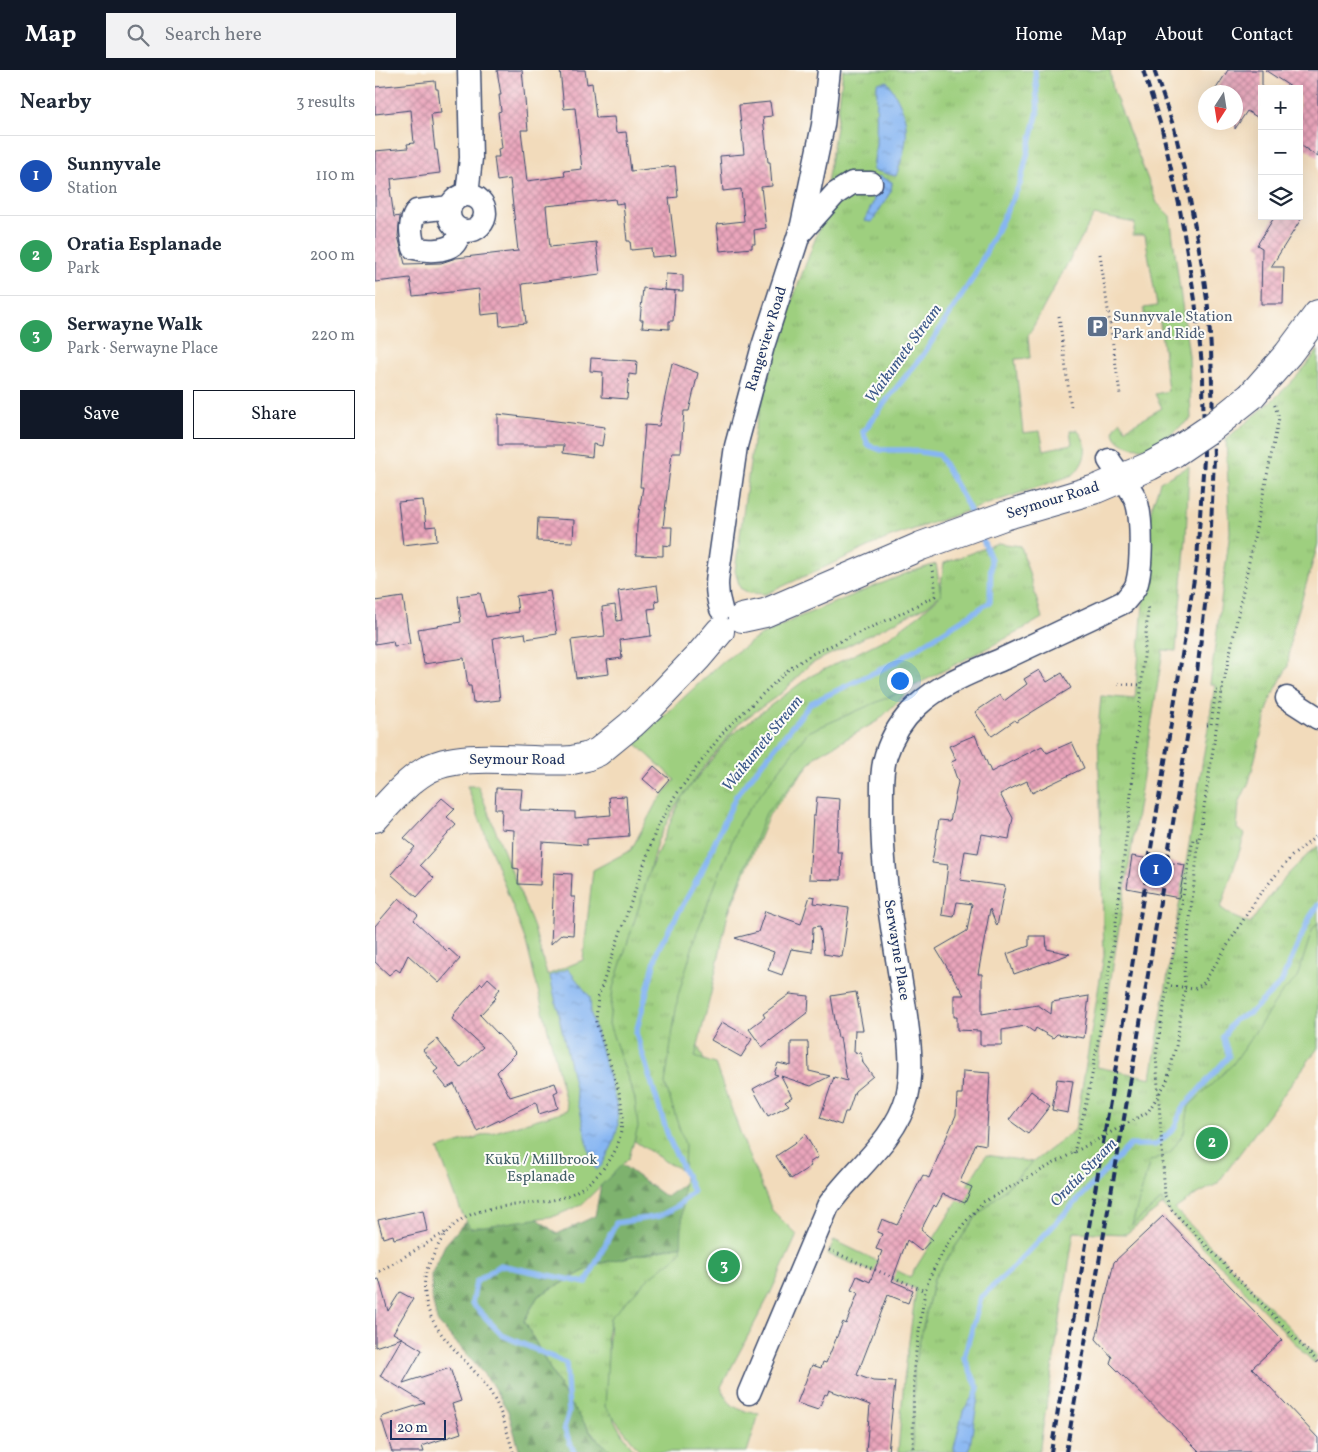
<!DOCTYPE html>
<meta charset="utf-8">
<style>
:root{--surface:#fff;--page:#f2f2f3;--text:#1f2937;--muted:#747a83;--line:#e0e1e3;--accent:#111827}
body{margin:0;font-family:Vollkorn,serif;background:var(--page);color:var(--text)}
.controls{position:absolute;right:15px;top:15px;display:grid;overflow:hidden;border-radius:0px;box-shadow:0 5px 20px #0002}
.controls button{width:45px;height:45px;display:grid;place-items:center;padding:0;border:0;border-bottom:1px solid var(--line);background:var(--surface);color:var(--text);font:25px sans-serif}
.compass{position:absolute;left:823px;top:15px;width:45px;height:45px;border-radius:50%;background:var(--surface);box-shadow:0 5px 20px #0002;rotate:192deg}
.scale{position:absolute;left:15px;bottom:12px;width:56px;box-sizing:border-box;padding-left:5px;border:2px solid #1b2f5e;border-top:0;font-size:14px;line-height:18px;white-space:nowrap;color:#1b2f5e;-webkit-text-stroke:4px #fdfcf7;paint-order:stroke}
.you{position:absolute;left:524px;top:610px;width:18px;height:18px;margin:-12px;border:4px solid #fff;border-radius:50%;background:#1a73e8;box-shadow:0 0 0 8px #1a73e833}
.badge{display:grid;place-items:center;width:32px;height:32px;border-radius:50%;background:var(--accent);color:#fff;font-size:16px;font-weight:700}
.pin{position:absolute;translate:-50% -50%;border:2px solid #fff;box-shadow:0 1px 5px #0006}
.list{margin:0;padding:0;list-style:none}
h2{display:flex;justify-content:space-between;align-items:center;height:65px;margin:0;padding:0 20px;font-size:21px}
h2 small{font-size:16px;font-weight:400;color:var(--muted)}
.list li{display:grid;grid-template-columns:32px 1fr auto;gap:15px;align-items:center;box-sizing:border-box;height:80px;padding:0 20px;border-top:1px solid var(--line)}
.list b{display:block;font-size:19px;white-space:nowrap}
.list p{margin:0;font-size:16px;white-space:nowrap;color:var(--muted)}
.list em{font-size:16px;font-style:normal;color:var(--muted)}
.actions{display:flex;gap:10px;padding:15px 20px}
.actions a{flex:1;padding:11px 0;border:1px solid var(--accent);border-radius:0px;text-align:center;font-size:18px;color:var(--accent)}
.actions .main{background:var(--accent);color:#fff}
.icon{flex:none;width:28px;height:28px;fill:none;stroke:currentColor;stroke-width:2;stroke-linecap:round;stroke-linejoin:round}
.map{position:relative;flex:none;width:943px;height:1382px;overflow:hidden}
header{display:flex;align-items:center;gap:30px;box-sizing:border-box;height:70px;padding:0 25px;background:var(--accent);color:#fff}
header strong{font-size:24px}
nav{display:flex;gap:28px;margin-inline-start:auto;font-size:18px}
.search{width:350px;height:45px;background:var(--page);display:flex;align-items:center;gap:12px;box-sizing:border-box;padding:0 18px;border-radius:0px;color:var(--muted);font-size:19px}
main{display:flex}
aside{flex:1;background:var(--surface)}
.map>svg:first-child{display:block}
.grass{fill:url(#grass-tufts);stroke:#5c7f6e;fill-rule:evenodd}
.forest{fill:url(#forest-firs);stroke:#4c7066}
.park{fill:#9ecf7f;stroke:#5c7f6e}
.water{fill:url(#water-ripples);stroke:#5172a8}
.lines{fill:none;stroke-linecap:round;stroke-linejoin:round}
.stream{stroke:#87b6f2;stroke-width:5.5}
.building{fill:url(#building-cross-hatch)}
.minor-casing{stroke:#3b496c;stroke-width:25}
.major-casing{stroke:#3b496c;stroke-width:30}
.path{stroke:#3b496c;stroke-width:3;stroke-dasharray:1 4;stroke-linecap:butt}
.minor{stroke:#fff;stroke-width:22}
.major{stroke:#fff;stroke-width:28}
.rail{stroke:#1b2f5e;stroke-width:4;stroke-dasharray:8 4;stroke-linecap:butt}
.major-bridge-casing{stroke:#3b496c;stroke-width:30;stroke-linecap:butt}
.path-bridge{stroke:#3b496c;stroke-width:3;stroke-dasharray:1 4;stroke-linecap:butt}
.major-bridge{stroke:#fff;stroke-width:28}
.labels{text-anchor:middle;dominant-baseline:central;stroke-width:4;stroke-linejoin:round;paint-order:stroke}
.service-label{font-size:15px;fill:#4e5e75;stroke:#fdfcf7;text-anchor:start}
.street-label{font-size:15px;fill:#1b2f5e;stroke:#fdfcf7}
.park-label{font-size:15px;fill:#425f68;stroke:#fdfcf7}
.water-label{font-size:16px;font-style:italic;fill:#3b588a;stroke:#fdfcf7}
</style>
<header>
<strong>Map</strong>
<div class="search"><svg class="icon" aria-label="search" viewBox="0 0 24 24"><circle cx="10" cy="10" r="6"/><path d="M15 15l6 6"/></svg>Search here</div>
<nav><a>Home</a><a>Map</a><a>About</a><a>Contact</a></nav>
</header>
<main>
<aside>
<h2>Nearby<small>3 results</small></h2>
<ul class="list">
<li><span class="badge" style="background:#1a4fb4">1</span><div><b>Sunnyvale</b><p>Station</p></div><em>110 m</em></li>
<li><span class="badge" style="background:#2e9e5b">2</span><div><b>Oratia Esplanade</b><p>Park</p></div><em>200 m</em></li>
<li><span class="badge" style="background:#2e9e5b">3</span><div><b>Serwayne Walk</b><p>Park · Serwayne Place</p></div><em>220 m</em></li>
</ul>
<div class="actions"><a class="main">Save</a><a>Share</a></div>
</aside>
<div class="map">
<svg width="943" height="1382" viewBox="0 0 943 1382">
<defs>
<pattern id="grass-tufts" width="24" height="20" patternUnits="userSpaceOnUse" patternTransform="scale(1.25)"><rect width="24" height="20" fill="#9ecf7f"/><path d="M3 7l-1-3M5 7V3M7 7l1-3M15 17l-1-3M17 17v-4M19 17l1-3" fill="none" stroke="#88b270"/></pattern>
<pattern id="forest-firs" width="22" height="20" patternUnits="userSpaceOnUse" patternTransform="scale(1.25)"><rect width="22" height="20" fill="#7eb26e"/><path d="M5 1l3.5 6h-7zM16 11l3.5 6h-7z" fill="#66915e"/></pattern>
<pattern id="water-ripples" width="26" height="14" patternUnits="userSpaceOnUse" patternTransform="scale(1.25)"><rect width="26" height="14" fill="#87b6f2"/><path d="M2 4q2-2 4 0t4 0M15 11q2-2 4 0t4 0" fill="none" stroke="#6e94c7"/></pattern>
<pattern id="building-cross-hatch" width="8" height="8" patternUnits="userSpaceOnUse" patternTransform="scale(1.25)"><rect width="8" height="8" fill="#eba6bc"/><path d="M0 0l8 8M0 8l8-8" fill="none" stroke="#be889c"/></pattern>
</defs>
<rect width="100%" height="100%" fill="#fdfcf7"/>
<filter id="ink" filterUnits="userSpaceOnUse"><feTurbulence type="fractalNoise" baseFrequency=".02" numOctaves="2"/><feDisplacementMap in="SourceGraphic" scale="10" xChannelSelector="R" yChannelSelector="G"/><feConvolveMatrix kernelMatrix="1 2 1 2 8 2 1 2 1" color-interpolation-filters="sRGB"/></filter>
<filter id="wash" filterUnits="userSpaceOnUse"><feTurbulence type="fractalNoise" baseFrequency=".0096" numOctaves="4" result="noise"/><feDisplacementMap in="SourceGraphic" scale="20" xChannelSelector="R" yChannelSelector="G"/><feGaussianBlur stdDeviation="1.12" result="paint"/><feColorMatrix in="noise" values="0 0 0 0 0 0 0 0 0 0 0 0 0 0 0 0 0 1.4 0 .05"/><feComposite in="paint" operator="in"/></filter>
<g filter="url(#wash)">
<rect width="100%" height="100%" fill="#f2dbbb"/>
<path class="grass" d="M468,0H735L738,20L782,133L795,146L814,286L816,349C804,357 787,372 773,377C755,382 726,367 746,351L750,359L787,338L780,324L793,321L784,244L769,245V238L782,236L770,165H758L760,153L719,145L653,266L655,288L640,289L648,363L665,361L669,380L697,374L695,360H702C716,375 711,392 698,405L513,468L391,524L374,523L365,518L360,501L380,358L402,271L445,156L462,51ZM501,74L521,106L498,100ZM503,106L517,112L516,121L497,152L490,151L499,131L497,122Z
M943,280V474L916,566L913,596L895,630L874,712L864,733L862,759L870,764L846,838L859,847L875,854C895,824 916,798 943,776V970L807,1120L751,1164L699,1162L664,1382H536L538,1378L539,1296L559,1208L599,1149L658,1092L700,1060L729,885L723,661L726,626L760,629L776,440L785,412L814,396L811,468L801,581L788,580L722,997L776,1008L840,615L835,614L855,462L851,369C884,342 918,316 943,280Z
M623,473L646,476L667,548L641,563L537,617L504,650L441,686L394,745L310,947L340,1015L377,1157L235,1248L232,1266L239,1351L260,1382C253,1382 242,1382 237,1381C205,1363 168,1285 149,1251L163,1226L222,1194L321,1172L320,1105L294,1094L258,1070L230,952L235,909L266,820L306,728L356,665L434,607L514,567L544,545L564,527L569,493Z"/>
<path class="forest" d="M246,1094L291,1127L320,1105L321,1172L222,1194L163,1226L149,1251L186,1319L218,1366L238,1382H145L133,1341L114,1310L62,1251L57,1228L56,1205L70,1175L89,1153L119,1142L152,1140L182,1164L220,1146L226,1115Z"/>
<path class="park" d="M561,494L566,524L552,536L434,595L408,622L364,653L328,698L301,735L282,772L268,824L238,918L234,954L260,1029L263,1057L254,1088L206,1135L180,1146L95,1158L86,1141L63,1079L193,1040L151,872L92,716H103L159,858L172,905L208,890L218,800L256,780L280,735L300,710L260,673L348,591L385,566L424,547L535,502Z
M537,617L504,650L441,686L391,743L354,839L336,923L320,987L340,994L375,1089L397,1140L422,1165L395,1224L346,1317C354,1338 363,1340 384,1344L372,1382H266L230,1337L235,1248L273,1209L306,1183L310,1075L290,1014L303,926L322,862L365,751L433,662Z
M943,852V978L842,1114L819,1126L800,1139L942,1286L939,1293L790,1138L787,1129L757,1155L775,1091L795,1083L809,1063L814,1036L858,994L906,924L922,908L937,861Z
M611,1085L658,1092L599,1149L559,1208L539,1296L538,1378L536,1382H523L529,1309L541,1219L453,1184L459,1170L535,1207Z"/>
<path class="water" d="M512,11C536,47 536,66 521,106L498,100L501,74L502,13Z
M503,106L517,112L516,121L497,152L489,151L499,131L497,122Z
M193,899L215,927L216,944L242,1037L243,1056L238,1074L227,1095L222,1100L217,1094L175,906Z
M605,1315L594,1382H578L588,1341Z"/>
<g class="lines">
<path class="stream" d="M599,450L593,436L564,385L534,380H506L493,375L488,362L514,327L548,285L598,208L645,114L663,41L660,0
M600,1327L603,1318L589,1287L606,1227L637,1199L755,1075H780L799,1059L807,1039L854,986L848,967L859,950L875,943L906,913L935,847L943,835
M199,1382L189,1358L194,1342L191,1293L127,1265L97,1233L101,1212L125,1195L211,1213L241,1153L285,1146L304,1135L318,1121L294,1069L261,963L283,879L326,803L361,726L436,633L519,593L615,532L616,489L605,463"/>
</g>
<g id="blocks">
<path class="building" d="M122,0H147L153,60H146L152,111L190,106L189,101L207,99L200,38L189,39L185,0H210L212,14L217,13L221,48L239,47L241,63L251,62L256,101L300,96L303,127L294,128L301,185L277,187L276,178L256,180L255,171H252L248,133L241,134L240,129L171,136L175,177L221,172L225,204L147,214L151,253L125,256L124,243L106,245L104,219L38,226L35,208L0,212V81L33,78L32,74L39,73L36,40L0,44V17L60,11L61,19H63L66,43L56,44L60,80H62L65,103L16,109L17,119H15L19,147L25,146L23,166L30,194L66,193L81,188L143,181L135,109L122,111L119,87H124L123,79L127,78L123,42L126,41L124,25H126Z
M853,0H887V50L872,41L860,59V22H839Z
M890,0H943V87L924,74V19H919Z
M395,32L397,46L388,47L393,92H395L397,116L386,117L391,158L379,160L380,174H377V178L345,181L342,154L369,151L366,119L348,121L345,86L369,84L364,35Z
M900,146H928L896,197H909L908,234H886L887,178L882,175Z
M291,204L308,205V221L290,220Z
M268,218L300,221L298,251H294V259L267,257L268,250H265Z
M216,288L262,291L261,305L254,304L252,329L227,327L228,302L215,301Z
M297,293L323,303L314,341H309L306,382H297L288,457H297L296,476L288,475V486L261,485L262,455L268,417H265L270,355L284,356Z
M123,344L230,357L227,376L218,374L217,387L188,383L189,375H123Z
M48,430L51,457L61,456L62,471L28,475L23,432Z
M163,448L199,450L198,472L162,471Z
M282,515L284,530L280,531L281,538L273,539L276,566L245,570L247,588L232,590L234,604L201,608L196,570L230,566L227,537L240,535L242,551L247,550L243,521Z
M175,521L182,564L151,569L150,563L118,568L125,630L98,633L96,616H93L89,588L49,594L43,559L86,552L83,526L105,523L111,547L143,542L141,526Z
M28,527L35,574L19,576L18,571L0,574V531Z
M664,600L672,612L687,603L696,618L641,652L640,650L617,666L600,642L625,625L629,631L652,614L649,609Z
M600,665L616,702L667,676L672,683L697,672L709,698L657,723L652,711L625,724L638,748L634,769L607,764L603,783L590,781L585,810L630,816L622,856L615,839L603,904H607V944L663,935L676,944L677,932L714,926L709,968L682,964L678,968L661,958L659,962L650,956L627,960V975H605V961L582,960V947H579V925H589L561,879L592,861L597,834L582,832L579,847L567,845L573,795L557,793L564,750L575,751L583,712L576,692L581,690L574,676Z
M279,696L294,709L283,722L268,709Z
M121,718L147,719L145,740L200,742V748L236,745L234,727L251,726L254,766L212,769V775L167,772L165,815L143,814L144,799L138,798L139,760L126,759L127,739H120Z
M442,727L465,729L462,782H467L466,810L434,809L438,746H440Z
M67,728L80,739L72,747L81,755L45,795L59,808L42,827L16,804L40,777L29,768Z
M757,786L810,795L804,828L752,818Z
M179,803L197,804L196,827H200L198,865L187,864L176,874Z
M435,826L440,827L439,833L474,838L467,887L449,884L445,856L438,857L437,882L416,879L407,905L393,900L399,882L360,868L383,862L390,841L426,854Z
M24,828L43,845L39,850L72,881L74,879L85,889L64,913L33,885L25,902L21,899L14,905L0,892V856Z
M654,866H671L672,879L695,884L639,904L632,884L654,876Z
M113,908L125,919L119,926L121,928L105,945L141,983L122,1002L135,1027L180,1013L183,1021L179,1023L183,1038L164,1044L161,1032L102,1061L79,1014L72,1018L59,1002L63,999L48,980L62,969L85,998L108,977L77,949L79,946L78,945L106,913L107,915Z
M481,922L488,960H480L479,982L486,983L488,993L498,1006L480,1021L473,1042H470L466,1055L445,1048L459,1007L472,1011L465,967L463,968L456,926Z
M415,924L434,926L433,942L387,977L374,959L390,947L388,944Z
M347,952L377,969L366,987L336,970Z
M416,972H433L434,1001L455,1006L436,1016L406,1006L417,1027L410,1031L414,1035L393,1046L378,1019L403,1005L399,1004L403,993L416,996Z
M588,1001L615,1003L611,1075L601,1073L585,1112L597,1117L590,1133L568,1124L561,1137L559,1135L546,1160L557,1169L546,1181L532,1170L517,1211L538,1220L533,1233L513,1225L482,1305L498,1311L520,1312L513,1382H491L495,1335L454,1320L452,1325L450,1324L443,1340L422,1333L437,1295L446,1298L448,1292L451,1293L468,1252L471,1254L483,1223L476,1220L482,1206L495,1212L507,1181L501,1179L507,1164L502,1162L507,1149L522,1155L548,1105L554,1108L581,1045L582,1024H587Z
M682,1009L698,1011L693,1043L677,1040Z
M656,1021L675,1036L653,1064L634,1050Z
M430,1064L443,1087L434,1093L436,1096L416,1109L401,1086L419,1074Z
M48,1140L52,1161L19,1169L18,1165L8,1168L3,1150Z
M788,1146L907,1270L877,1298L943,1368V1382H825L735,1293L737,1287L721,1269L739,1192Z
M4,1209L13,1241L25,1222L38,1229L18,1263L27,1268L0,1277V1210Z
M27,1268L47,1280L28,1313L75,1298L86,1331L77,1334L86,1363L47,1376L49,1382H17L6,1347L50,1333L5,1306Z"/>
</g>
</g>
<g filter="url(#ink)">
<use href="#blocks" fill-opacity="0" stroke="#3b496c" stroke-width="1"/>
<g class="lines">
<defs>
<path id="minor" d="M92,125L96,88L94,0
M74 143a18 18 0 1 1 36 0a18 18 0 1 1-36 0Z
M75,137L42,141C33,153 36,165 39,178C50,181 69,182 79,174C82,171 84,164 87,160
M427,161L460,124L477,113H496
M346,539C342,527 341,516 343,503L361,376L388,276L427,155L448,55L454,0
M912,628L943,648
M374,1323L453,1136C478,1100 520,1071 532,1027C540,992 532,954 527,919C517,858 506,797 507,735C507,718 506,700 511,685C517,666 528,649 542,636C566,613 600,601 630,588C670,569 710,551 749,532C753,527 758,522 761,516C767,499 768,445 760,428C754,414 742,403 734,390"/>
<path id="major" d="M876,326L913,284L943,244
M367,548L390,543L546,476L629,446L721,419L775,396L799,383
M0,748C15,732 30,713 50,701C85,679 156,694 197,690L211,687L223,682L256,655L276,636L323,587L345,561"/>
</defs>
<use href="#minor" class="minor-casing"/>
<use href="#major" class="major-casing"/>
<path class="path" d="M725,184L745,324
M684,246L696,338
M743,614L767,615
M832,655H836L841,620L847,621
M796,916L807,917
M810,918L819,919L828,914L884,825L917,786L943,765
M786,953L818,769H824
M699,1083C705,1057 712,1031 717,1005C745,851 760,695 773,539L772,535
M790,1126L796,1139L943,1292
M454,1180L550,1221
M0,1204L71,1162
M138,1382C131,1357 125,1334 109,1313C90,1288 56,1262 51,1231C47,1209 51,1199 61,1180C85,1128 136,1140 182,1129C202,1124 219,1111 231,1095C243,1080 248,1062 247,1042C246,1016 229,978 221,952L223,927L281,760L300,726L350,660L413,600L437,584L519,547L560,526V514L556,495
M536,1382L538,1378L539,1295L550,1221L555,1206L574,1171L608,1132L773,1042L792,1011L801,976L810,918L809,902L824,769L847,621L904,348L899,333"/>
<use href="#minor" class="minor"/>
<use href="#major" class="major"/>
<path class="rail" d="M676,1382L739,1008L805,598L822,490L826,431L829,389L828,304L820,230L804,134L787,59L768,0
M691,1382L756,1008L820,619L830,535L835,480L839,388L836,279L833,237L827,195L810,103L799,58L779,0"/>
<defs>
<path id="major-bridge" d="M799,383L836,358L876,326"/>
</defs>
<use href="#major-bridge" class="major-bridge-casing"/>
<path class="path-bridge" d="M786,953L781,985L790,1126"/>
<use href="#major-bridge" class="major-bridge"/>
</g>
</g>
<defs>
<symbol id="parking-square" viewBox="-11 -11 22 22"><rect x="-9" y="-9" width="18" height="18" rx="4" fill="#5c6f8a" stroke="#fdfcf7"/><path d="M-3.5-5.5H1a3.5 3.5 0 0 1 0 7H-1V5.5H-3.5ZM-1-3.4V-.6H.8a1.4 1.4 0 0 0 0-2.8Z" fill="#fff"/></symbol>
</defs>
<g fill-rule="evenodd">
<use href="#parking-square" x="710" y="244" width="25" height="25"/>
</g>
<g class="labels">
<g class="service-label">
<text x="738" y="247">Sunnyvale Station<tspan x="738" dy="17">Park and Ride</tspan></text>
</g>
<g class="street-label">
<text transform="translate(392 269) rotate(-73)">Rangeview Road</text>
<text transform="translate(678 431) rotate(-17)">Seymour Road</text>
<text x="142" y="690">Seymour Road</text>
<text transform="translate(521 880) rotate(81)">Serwayne Place</text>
</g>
<g class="park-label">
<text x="166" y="1090">Kūkū / Millbrook<tspan x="166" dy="17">Esplanade</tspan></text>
</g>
<g class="water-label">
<text transform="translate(529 284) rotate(-54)">Waikumete Stream</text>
<text transform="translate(388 674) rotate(-51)">Waikumete Stream</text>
<text transform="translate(709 1103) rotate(-46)">Oratia Stream</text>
</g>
</g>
</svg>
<div class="controls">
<button>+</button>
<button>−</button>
<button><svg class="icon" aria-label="layers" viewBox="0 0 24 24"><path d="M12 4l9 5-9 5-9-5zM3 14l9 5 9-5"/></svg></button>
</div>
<svg class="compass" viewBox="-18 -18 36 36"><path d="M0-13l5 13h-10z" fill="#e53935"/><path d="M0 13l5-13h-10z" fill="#747a83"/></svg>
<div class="scale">20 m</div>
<div class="you"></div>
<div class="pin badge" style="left:781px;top:800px;background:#1a4fb4">1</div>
<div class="pin badge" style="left:837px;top:1073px;background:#2e9e5b">2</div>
<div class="pin badge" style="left:349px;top:1196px;background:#2e9e5b">3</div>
</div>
</main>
